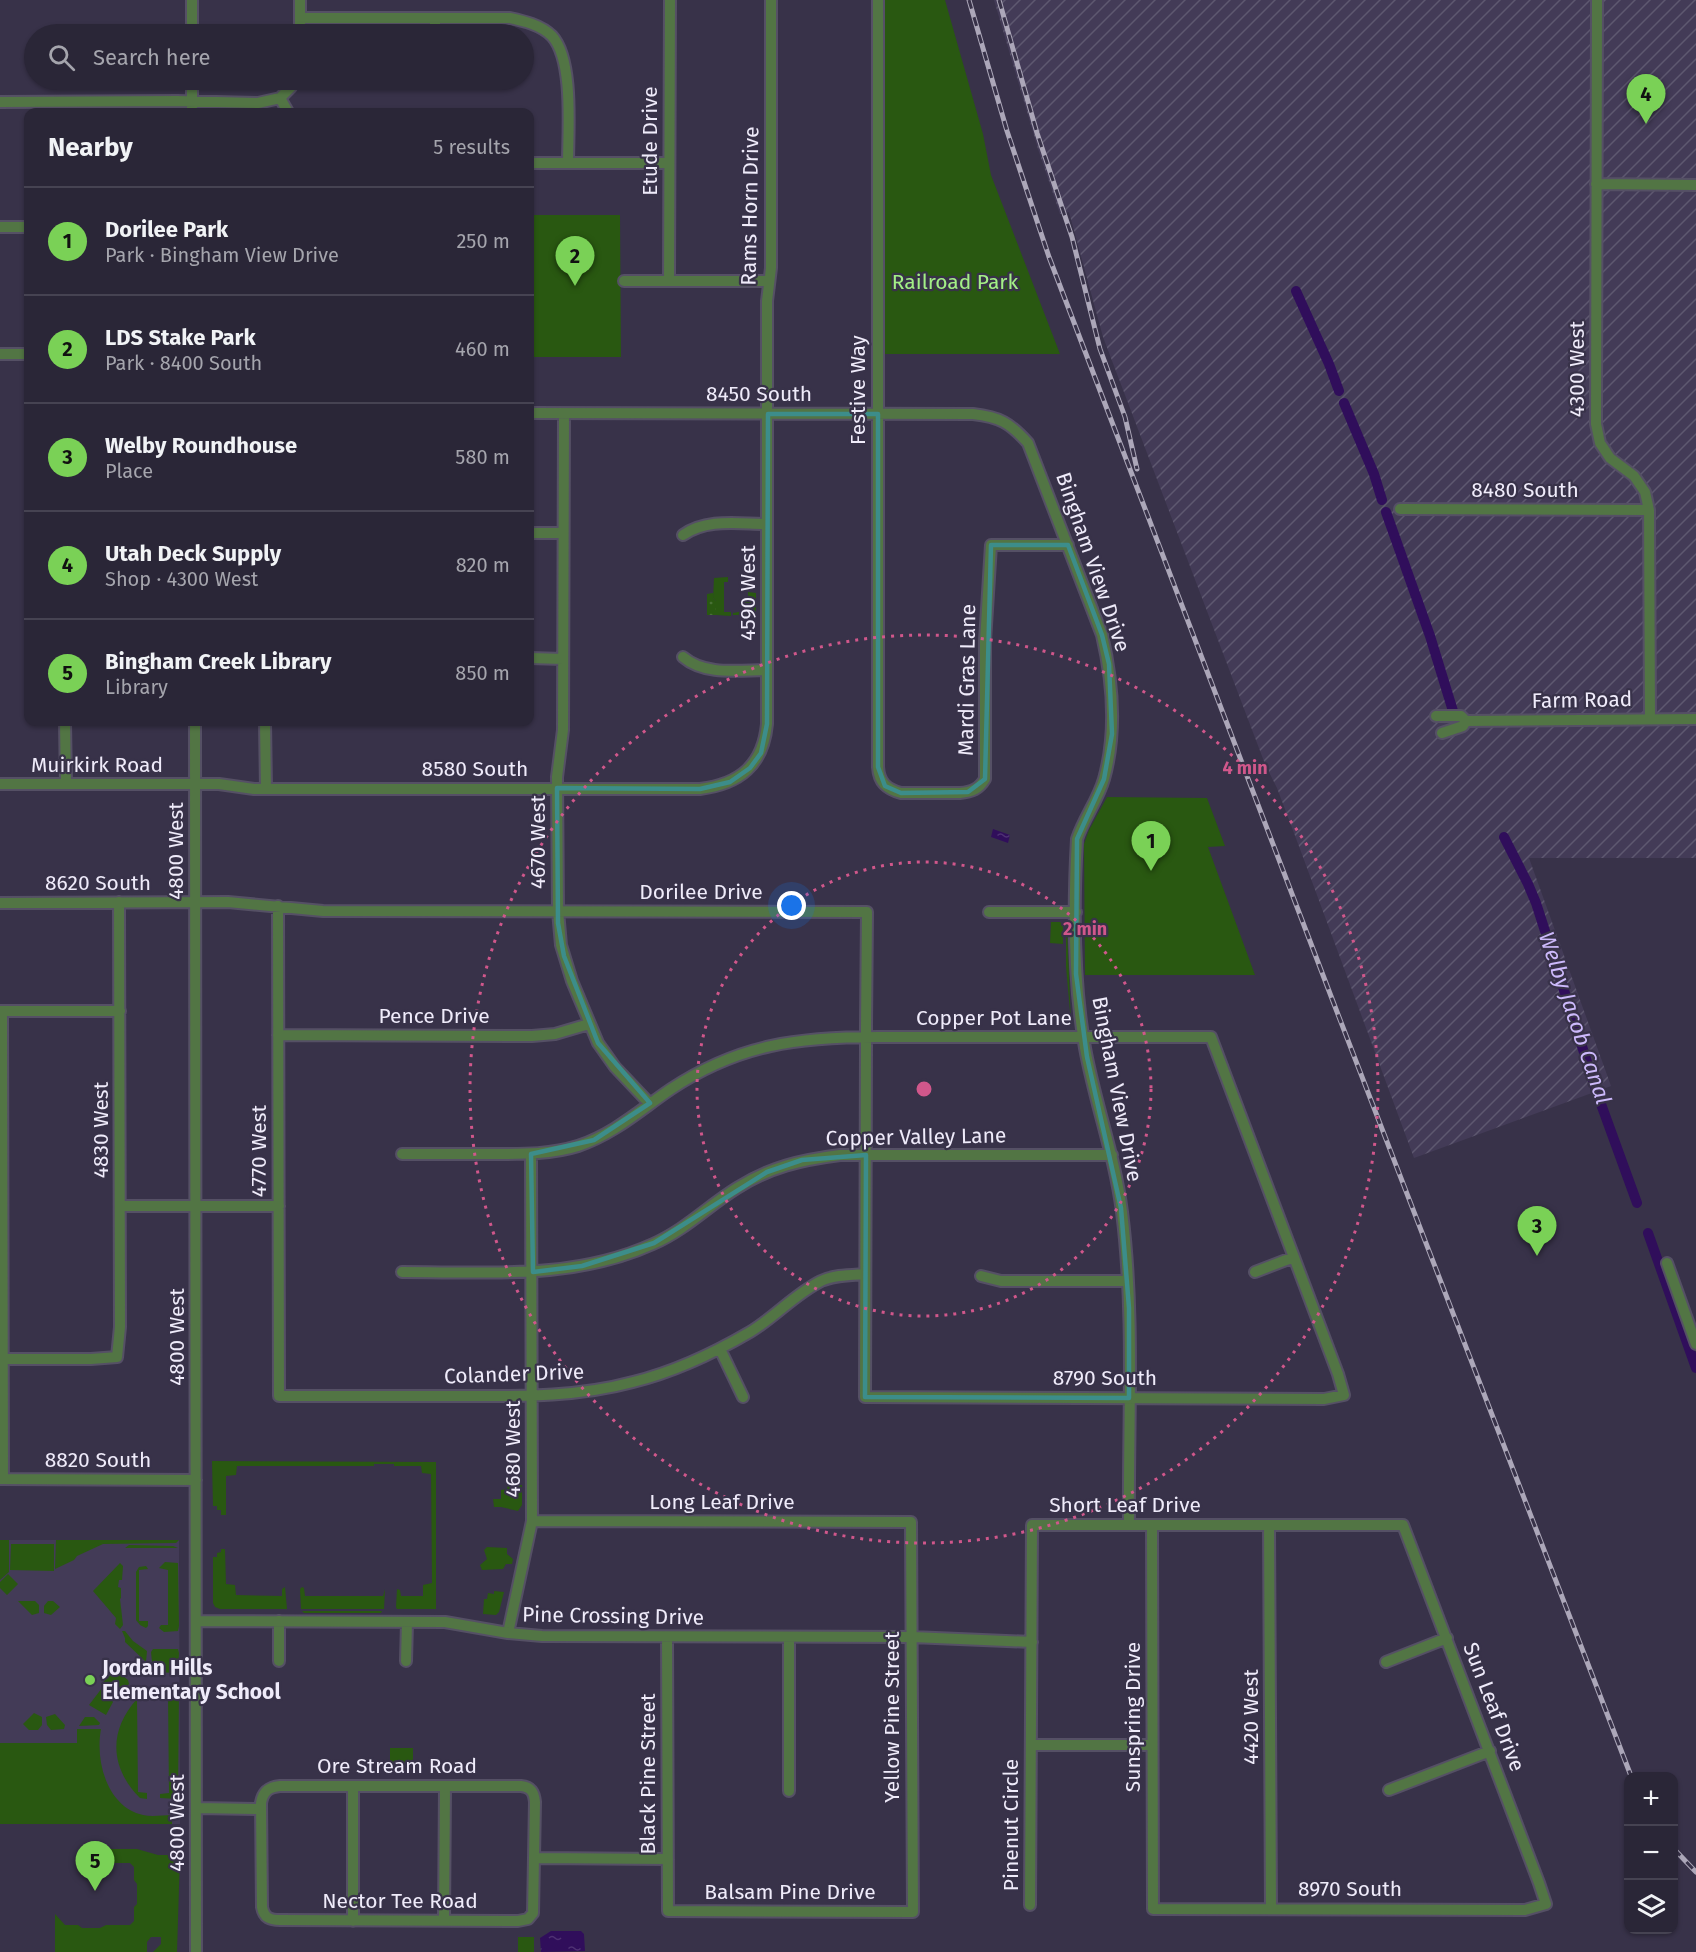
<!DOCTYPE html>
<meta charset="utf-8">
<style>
:root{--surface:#2a2637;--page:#322e3f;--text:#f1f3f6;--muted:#a5a5ad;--line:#464352;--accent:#7ad156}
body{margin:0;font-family:"Fira Sans",sans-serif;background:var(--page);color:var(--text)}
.controls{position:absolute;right:18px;bottom:18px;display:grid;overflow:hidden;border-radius:12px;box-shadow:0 2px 4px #0004}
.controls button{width:54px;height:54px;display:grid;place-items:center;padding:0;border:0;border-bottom:2px solid var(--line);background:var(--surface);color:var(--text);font:30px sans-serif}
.you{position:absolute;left:792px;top:906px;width:21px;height:21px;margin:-15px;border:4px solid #fff;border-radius:50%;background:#1a73e8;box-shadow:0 0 0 9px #1a73e833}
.badge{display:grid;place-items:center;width:39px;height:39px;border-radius:50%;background:var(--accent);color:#111;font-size:20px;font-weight:700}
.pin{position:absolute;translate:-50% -50px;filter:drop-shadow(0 2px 3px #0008)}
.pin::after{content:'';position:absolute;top:32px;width:21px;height:18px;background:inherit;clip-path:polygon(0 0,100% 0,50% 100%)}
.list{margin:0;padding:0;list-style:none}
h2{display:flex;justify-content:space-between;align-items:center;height:78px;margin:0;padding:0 24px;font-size:26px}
h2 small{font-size:20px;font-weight:400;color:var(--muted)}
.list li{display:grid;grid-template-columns:39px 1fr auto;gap:18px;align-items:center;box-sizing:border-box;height:108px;padding:0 24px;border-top:2px solid var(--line)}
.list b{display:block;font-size:22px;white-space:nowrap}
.list p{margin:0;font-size:20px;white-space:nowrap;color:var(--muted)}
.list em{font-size:20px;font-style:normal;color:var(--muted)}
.icon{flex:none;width:33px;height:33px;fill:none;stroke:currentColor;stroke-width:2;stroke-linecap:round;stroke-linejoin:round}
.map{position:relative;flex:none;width:1696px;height:1952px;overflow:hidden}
.search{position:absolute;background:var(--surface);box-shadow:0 2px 4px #0004;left:24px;top:24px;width:510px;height:66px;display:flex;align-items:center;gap:15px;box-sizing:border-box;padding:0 21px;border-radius:33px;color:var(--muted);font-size:22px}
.panel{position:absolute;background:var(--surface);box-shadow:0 2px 4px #0004;left:24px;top:108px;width:510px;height:618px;border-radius:12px}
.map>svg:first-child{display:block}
.built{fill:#433b57}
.industrial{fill:url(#industrial-furrows)}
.green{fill:#295811;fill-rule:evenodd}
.garden{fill:url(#garden-dots)}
.water{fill:url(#water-ripples)}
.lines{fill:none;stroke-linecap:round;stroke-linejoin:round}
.canal{stroke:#300e5b;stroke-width:10}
.minor-casing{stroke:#555065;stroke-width:14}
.minor{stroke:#527544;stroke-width:10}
.rail-casing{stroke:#aca7b9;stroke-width:5}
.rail{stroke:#383249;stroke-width:3;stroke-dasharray:9;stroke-linecap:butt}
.marked{fill:none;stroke:#3c8d8a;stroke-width:4.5;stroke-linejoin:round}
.ring{fill:none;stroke:#d0578b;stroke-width:3;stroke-dasharray:3 6}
.poi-dot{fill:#7ad156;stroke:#383249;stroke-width:2}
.labels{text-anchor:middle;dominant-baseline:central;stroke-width:4.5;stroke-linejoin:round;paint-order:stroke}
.street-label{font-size:21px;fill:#efebfa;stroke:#383249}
.park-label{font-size:21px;fill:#a3ef86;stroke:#383249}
.poi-label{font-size:21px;font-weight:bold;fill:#efebfa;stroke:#383249;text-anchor:start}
.water-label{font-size:22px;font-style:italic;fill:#ccb9fb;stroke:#383249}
.centre{fill:#d0578b;stroke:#383249;stroke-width:3}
.ring-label{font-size:18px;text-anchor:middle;font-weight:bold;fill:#d0578b;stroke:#383249;stroke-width:4.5;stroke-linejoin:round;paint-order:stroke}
</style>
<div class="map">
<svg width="1696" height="1952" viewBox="0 0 1696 1952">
<defs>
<pattern id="industrial-furrows" width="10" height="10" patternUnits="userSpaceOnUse" patternTransform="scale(1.5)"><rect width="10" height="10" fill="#433b57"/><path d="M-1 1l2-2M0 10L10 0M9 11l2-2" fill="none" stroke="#5e5870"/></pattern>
<pattern id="garden-dots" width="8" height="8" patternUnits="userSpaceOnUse" patternTransform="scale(1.5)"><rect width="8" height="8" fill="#295811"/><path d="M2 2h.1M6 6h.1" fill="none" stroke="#487035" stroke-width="1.8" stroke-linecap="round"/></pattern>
<pattern id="water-ripples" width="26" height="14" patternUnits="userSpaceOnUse" patternTransform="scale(1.5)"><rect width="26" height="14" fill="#300e5b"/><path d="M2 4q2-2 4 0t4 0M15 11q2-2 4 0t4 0" fill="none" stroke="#4e3173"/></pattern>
</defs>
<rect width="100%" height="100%" fill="#383249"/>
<path class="built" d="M0,1540H179L180,1824H0Z"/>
<path class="industrial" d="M994,0H1696V858H1529L1611,1086L1414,1158L1300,849L1277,788L1265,764L1103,337L1069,212L1060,214L1038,149Z"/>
<path class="green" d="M884,0H945L983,134L991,175L1060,354H883Z
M530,215H620L621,357H530Z
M728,577V582H724V612H731V616L716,615V601L713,598L714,578Z
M748,592L756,593V615H733V613L744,611V600L748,596Z
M1107,797L1207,798L1225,846L1208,847L1255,975H1085L1084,844L1089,830Z
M1051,922H1060L1063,925V944L1050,943Z
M1066,923L1067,927L1071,1023L1066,966Z
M212,1461L436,1462V1609H397L396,1607L397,1589L400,1590L401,1596H423V1585L432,1583L431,1474L422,1473L421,1466H394V1464H374V1466H237L236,1475L226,1476V1515H221V1510H217V1506H213Z
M508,1485H522V1505L518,1511L501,1507H494L493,1499H501V1490L507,1489Z
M0,1540H9V1572L0,1580Z
M56,1540H179L176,1543L103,1544L77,1556L74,1560L55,1569Z
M11,1544H54V1571L10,1570Z
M129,1545L173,1546L178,1548H125Z
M487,1547L507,1548V1554L513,1559L512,1564H506L503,1569L482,1570L480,1565L487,1559L484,1550Z
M221,1549H225L226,1584L235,1585L236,1595L282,1596V1589L285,1587L287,1609H220L215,1607L213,1603V1557H217V1553L221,1552Z
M165,1562L178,1563L179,1626L178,1631L164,1632L159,1628L161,1625H168V1570L159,1568Z
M120,1563L123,1566L122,1580H119L118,1587L121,1588V1598L120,1599L123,1625L120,1629L115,1624L116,1618L93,1591Z
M146,1566L148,1569L139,1570V1621H148V1626L146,1628L140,1625L136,1620V1572L139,1567Z
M8,1574L18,1584L7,1595L0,1588V1582Z
M302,1587L304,1588L305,1596H383L385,1589L384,1609H301L300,1589Z
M494,1591L504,1592L499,1612L496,1615L483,1614L484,1599H487L488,1593L494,1594Z
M18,1601H35L39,1605V1613L32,1615Z
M48,1601H53L60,1607L51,1615L44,1613V1606Z
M302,1611H382L381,1613H304Z
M122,1631H125L133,1641L147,1651L146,1662L125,1642V1638Z
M153,1649H178L179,1653L178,1673L153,1672L151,1652Z
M116,1670L128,1680L129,1684L116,1697L101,1684Z
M162,1687H178L179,1691L178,1799L160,1798V1794L169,1793L168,1694L160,1693Z
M102,1688L113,1702L106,1715L89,1705Z
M137,1699L138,1792L147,1793V1799L140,1798C110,1768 108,1731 137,1699Z
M34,1713L42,1717V1725L38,1730H29L23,1724Z
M55,1714L65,1725L64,1729L51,1730L47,1725L46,1717Z
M85,1717H94L100,1723L99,1725L79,1726Z
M77,1729H101C95,1761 107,1807 143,1815C152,1817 163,1815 172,1815V1824H0V1743H77Z
M390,1748H413V1769H390Z
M83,1849H137L158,1855H180L177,1952H55V1914L65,1925H78L82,1928H100L106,1925H130L134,1921V1907L137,1904V1884L134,1880V1867L130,1863H101L98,1859H83ZM151,1937H161V1944L153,1952H147V1942Z
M518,1937H534V1952H518Z"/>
<path class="garden" d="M713,593V598L716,601V615H707V594Z"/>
<path class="water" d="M993,829L1010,835L1008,843L991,837Z
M551,1931H581L584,1934L585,1951L541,1952L540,1938Z"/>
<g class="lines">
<path class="canal" d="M1296,291L1329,364L1339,391
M1344,403L1374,474L1382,500
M1386,512L1430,636L1453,711
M1504,837L1528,884L1536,903L1597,1093L1637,1203
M1648,1233L1696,1368"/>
<defs>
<path id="minor" d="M878,0V767C879,782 886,789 901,793H960C972,792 979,789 985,779V641L991,545H1068
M1597,0L1596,424L1600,443L1610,458L1634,476L1645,492L1649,510L1650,719
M300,18H510C524,21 541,25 552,36C574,60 568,131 568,163
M192,34V0
M300,34V0
M435,34V18
M192,80V112
M280,98L288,112
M0,102L177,101L258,103L280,98L291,87L295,80
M530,163H669
M1596,184L1696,185
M0,227H28
M624,281H769
M669,281L670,0
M0,354H28
M530,413L973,414C1000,417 1010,423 1028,443L1102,635C1113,682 1117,732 1104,779C1098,800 1084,818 1077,839C1073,908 1073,980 1085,1048C1095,1103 1115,1156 1122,1212C1135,1315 1128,1421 1129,1525
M564,414L563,730L557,777L558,911L561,945L572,981L598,1043L615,1067L650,1104
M1400,509L1649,510
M530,533H563
M683,535C707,518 739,524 767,524
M683,657C705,676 740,670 767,670
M530,658L563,659
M1436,716H1461L1466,721L1463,726L1442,733
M1466,721L1696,719
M65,722L66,784
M195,722L196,1952
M265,722L266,789
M0,784H219L254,789H700C740,784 763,765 767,724V301L771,268V0
M0,903L228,902L323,911L867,912L866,1026V1046L865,1397L1324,1399L1344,1395L1338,1374L1211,1037H878C799,1037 739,1044 671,1089C640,1110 614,1134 578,1146C549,1155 519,1154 488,1154C459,1154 431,1154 402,1154
M278,906L279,1396C337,1396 395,1396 452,1396C514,1396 574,1398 633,1382C674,1372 714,1353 750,1332C775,1317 795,1294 821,1281C834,1275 850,1275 865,1274
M989,912H1076
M0,1011H120
M2,1011L3,1479
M278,1035L532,1036L555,1034L589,1024
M120,1206H279
M1667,1263L1696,1344
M402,1272C487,1272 574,1280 653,1244C685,1230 708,1206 737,1188C770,1167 801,1160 840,1155H1112
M1255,1272L1294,1257
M981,1276L1001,1281H1128
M720,1349L743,1397
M0,1359H91L117,1357L120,1327L119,902
M0,1479L196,1480
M532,1521L911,1522L913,1912L668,1911L667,1637
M1269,1525L1271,1908
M196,1621L445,1622L508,1633L542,1636L912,1637L1032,1642
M508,1633L532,1521L531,1154
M789,1637V1791
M279,1661V1621
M406,1661L407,1622
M1386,1662L1447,1638
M1032,1745H1152
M280,1786H521C531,1787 534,1792 535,1802L533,1913L528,1919L518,1921L280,1920C270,1920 264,1918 262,1907L261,1803C263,1791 269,1787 280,1786Z
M1389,1790L1490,1751
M197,1808L261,1809
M535,1858L668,1859
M1030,1905L1032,1525H1403L1539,1883L1546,1904L1525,1910L1153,1909L1152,1525
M353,1921V1786
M444,1921L445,1787"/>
</defs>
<use href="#minor" class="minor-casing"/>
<use href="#minor" class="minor"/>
<defs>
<path id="rail" d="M969,0L1007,131L1049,257L1334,1004L1631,1776
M999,0L1037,133L1072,237L1100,349L1125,417L1137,469
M1674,1849L1696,1872"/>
</defs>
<use href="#rail" class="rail-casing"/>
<use href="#rail" class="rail"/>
</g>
<path class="marked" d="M768,414H878V767L885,786L901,793L968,792L985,779L991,545H1068L1102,635L1109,664L1112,734L1104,779L1077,839L1076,974L1087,1057L1121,1208L1129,1308V1398L865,1397L866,1155L802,1160L767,1172L654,1243L582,1266L533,1272L531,1154L594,1140L650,1103L598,1043L564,956L558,923L557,788L700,789L730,782L750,768L761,753L767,724Z"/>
<g class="ring">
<circle cx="924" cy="1089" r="227"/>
<circle cx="924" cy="1089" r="454"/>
</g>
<circle class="poi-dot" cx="90" cy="1680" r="6"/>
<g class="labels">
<g class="street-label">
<text transform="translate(650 141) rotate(-90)">Etude Drive</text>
<text transform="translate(750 206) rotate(-89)">Rams Horn Drive</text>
<text transform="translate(1577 369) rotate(-90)">4300 West</text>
<text transform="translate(858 390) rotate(-90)">Festive Way</text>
<text x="759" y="394">8450 South</text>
<text x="1525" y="490">8480 South</text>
<text transform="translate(1093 562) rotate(71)">Bingham View Drive</text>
<text transform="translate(748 593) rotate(-90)">4590 West</text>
<text transform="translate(967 680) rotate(-89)">Mardi Gras Lane</text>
<text transform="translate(1582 700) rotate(-1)">Farm Road</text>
<text x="97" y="765">Muirkirk Road</text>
<text x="475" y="769">8580 South</text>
<text transform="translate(538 842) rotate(-90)">4670 West</text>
<text transform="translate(176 851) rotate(-90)">4800 West</text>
<text x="98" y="883">8620 South</text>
<text x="701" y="892">Dorilee Drive</text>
<text x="434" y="1016">Pence Drive</text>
<text x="994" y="1018">Copper Pot Lane</text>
<text transform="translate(1117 1089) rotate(79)">Bingham View Drive</text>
<text transform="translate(101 1130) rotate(-90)">4830 West</text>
<text transform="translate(916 1137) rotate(-1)">Copper Valley Lane</text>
<text transform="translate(259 1151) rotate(-90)">4770 West</text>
<text transform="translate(177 1337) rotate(-90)">4800 West</text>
<text transform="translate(514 1374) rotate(-2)">Colander Drive</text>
<text x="1105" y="1378">8790 South</text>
<text transform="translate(513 1449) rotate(-90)">4680 West</text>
<text x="98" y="1460">8820 South</text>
<text x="722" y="1502">Long Leaf Drive</text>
<text x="1125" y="1505">Short Leaf Drive</text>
<text transform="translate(613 1616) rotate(1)">Pine Crossing Drive</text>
<text transform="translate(1494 1707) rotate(69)">Sun Leaf Drive</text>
<text transform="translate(892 1717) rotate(-90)">Yellow Pine Street</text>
<text transform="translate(1133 1717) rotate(-90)">Sunspring Drive</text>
<text transform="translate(1251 1717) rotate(-90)">4420 West</text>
<text x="397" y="1766">Ore Stream Road</text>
<text transform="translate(648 1774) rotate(-90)">Black Pine Street</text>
<text transform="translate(177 1823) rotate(-90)">4800 West</text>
<text transform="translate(1011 1825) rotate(-90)">Pinenut Circle</text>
<text x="1350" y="1889">8970 South</text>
<text x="790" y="1892">Balsam Pine Drive</text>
<text x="400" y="1901">Nector Tee Road</text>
</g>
<g class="park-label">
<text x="955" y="282">Railroad Park</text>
</g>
<g class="poi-label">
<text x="102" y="1668">Jordan Hills<tspan x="102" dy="24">Elementary School</tspan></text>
</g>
<g class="water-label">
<text transform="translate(1575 1018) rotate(71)">Welby Jacob Canal</text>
</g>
</g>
<circle cx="924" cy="1089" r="9" class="centre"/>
<g class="ring-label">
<text x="1245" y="774">4 min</text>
<text x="1085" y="935">2 min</text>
</g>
</svg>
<div class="controls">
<button>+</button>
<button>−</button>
<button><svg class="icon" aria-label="layers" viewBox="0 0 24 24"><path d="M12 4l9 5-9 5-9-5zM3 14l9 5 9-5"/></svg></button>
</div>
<div class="you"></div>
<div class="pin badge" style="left:1151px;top:871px">1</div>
<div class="pin badge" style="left:575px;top:286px">2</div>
<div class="pin badge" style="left:1537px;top:1256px">3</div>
<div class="pin badge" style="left:1646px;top:124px">4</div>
<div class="pin badge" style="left:95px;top:1891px">5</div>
<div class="search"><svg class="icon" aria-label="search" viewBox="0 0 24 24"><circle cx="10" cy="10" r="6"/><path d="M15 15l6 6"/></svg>Search here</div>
<section class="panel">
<h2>Nearby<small>5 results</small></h2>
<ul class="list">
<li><span class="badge">1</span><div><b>Dorilee Park</b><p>Park · Bingham View Drive</p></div><em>250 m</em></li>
<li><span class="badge">2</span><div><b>LDS Stake Park</b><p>Park · 8400 South</p></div><em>460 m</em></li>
<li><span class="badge">3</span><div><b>Welby Roundhouse</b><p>Place</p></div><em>580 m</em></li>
<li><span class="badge">4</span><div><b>Utah Deck Supply</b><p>Shop · 4300 West</p></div><em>820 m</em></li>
<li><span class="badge">5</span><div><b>Bingham Creek Library</b><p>Library</p></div><em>850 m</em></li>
</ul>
</section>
</div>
